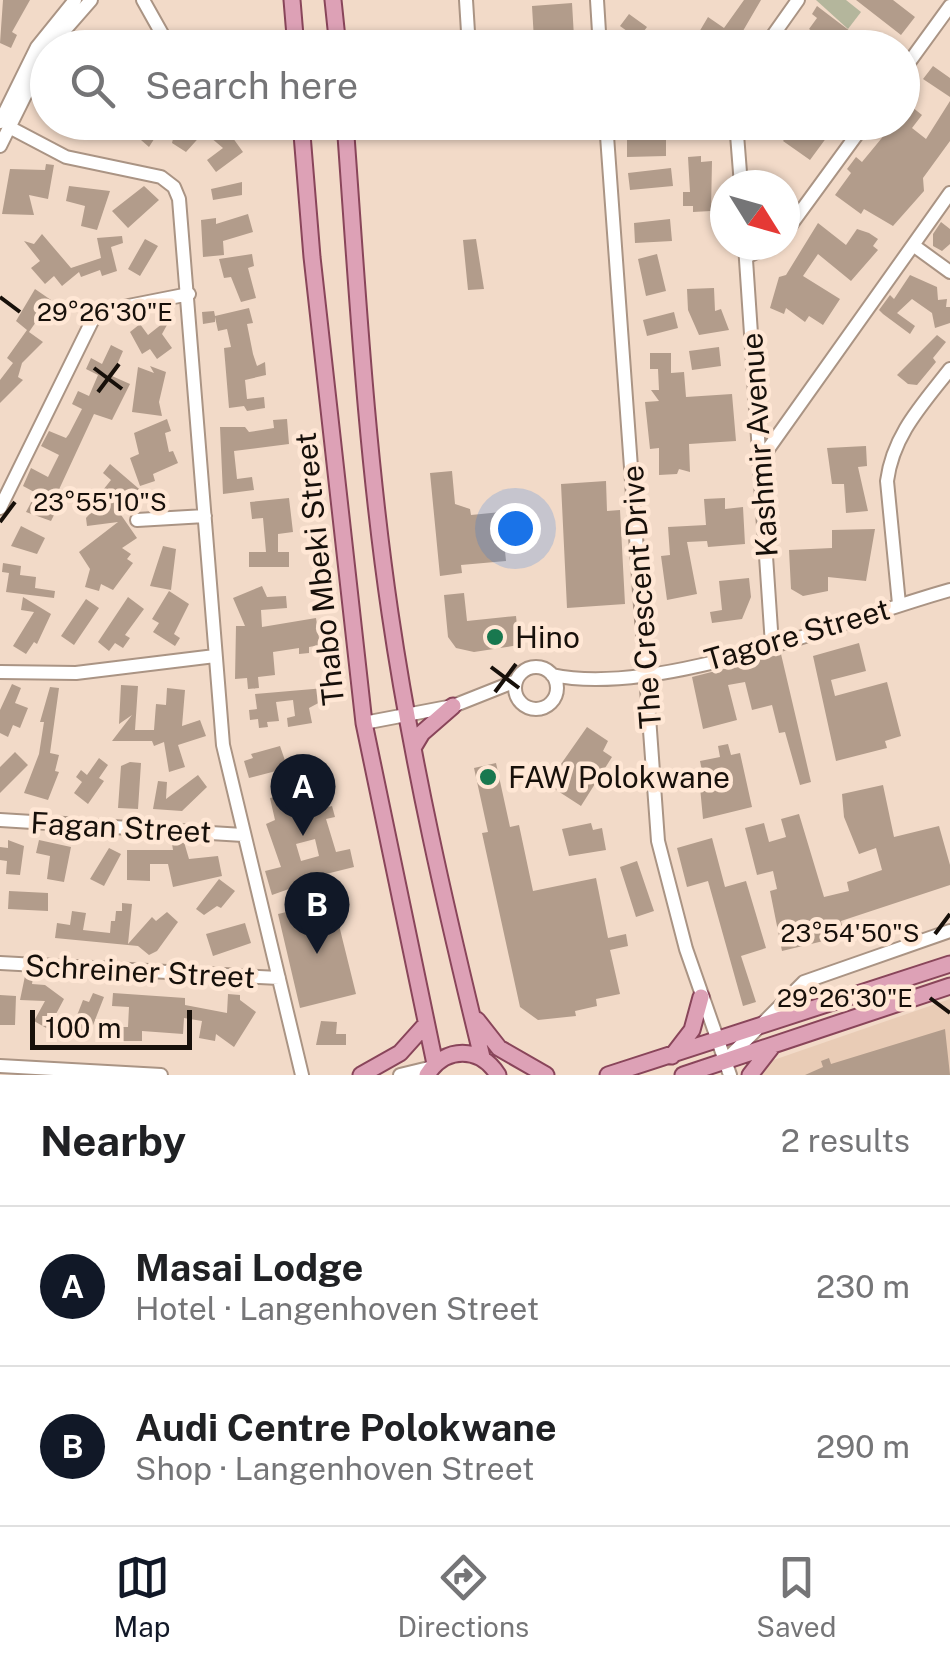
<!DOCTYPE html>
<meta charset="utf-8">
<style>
:root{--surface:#fff;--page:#f6f6f6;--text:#202124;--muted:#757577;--line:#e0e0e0;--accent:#111827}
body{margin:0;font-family:"Public Sans",sans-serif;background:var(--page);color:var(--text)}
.compass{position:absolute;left:710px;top:170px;width:90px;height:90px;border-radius:50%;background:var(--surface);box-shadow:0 2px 8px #0004;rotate:127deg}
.scale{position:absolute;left:30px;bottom:25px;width:162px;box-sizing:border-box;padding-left:10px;border:5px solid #17100a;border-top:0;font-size:28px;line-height:35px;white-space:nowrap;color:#17100a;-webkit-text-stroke:8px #ffe7d5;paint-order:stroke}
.you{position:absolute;left:515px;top:528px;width:35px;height:35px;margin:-25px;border:8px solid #fff;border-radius:50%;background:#1a73e8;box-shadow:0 0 0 15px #1a73e833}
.badge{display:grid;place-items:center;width:65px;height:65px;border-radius:50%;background:var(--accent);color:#fff;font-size:32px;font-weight:700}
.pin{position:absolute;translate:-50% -82px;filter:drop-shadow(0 2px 5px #0008)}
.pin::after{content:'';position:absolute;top:52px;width:35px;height:30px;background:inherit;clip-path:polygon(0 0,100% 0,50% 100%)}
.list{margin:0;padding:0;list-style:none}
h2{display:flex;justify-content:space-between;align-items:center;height:130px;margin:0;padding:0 40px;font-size:42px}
h2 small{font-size:32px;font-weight:400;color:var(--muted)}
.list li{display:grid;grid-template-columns:65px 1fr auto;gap:30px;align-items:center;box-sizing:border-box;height:160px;padding:0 40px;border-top:2px solid var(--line)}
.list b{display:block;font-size:38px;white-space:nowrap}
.list p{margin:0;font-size:32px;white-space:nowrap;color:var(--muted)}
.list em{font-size:32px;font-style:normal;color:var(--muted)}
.icon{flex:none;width:55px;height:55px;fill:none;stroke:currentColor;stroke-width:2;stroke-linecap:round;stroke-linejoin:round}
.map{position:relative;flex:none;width:950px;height:1075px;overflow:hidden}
.search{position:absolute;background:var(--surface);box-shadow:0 2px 8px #0004;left:30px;right:30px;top:30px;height:110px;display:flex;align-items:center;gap:25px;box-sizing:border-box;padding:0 35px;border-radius:55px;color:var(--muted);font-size:38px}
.sheet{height:450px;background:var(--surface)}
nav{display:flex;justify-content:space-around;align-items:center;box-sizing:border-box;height:140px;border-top:2px solid var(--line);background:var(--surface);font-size:28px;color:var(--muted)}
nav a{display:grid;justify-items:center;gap:5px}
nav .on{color:var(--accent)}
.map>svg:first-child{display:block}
.built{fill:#e9ccb6}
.green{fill:#b4b69c}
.building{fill:#b29c8b;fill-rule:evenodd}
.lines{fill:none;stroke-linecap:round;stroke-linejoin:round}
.minor-casing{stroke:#aa9484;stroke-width:16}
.major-casing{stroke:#89455a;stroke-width:19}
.minor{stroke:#fff;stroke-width:12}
.major{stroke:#dda1b6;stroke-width:15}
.ticks{fill:none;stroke:#17100a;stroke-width:4}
.poi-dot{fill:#19784f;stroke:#ffe7d5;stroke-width:4}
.labels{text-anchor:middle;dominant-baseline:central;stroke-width:9;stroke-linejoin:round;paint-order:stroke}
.street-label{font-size:30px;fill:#17100a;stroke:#ffe7d5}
.poi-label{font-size:30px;fill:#17100a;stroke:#ffe7d5;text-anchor:start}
.ticks-label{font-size:25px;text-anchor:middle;fill:#17100a;stroke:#ffe7d5;stroke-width:9;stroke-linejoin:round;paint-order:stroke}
</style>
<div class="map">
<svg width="950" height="1075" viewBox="0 0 950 1075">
<rect width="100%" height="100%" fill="#f2dac8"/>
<path class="built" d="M950,999V1075H747L745,1070Z"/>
<path class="green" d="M816,0H846L861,12L848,29Z"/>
<path class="building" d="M3,0H30L12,32L17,35L11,48L0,43Z
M744,0H761L733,48H707L695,39L708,17L724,28Z
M856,0H893L915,17L901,35Z
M572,3L574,37L534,40L532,6Z
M817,6L863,41L859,48H836L809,29L817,18L812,14Z
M629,14L647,27L638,39L620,26Z
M933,66L950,78V97L923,79Z
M902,99L922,115L912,128L926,139L950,101V141L923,178L924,191L893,226L864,209L861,214L835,195L851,173L847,169L856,157L862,162L895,122H902Z
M145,122H165L149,147L133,133Z
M177,122H233L237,128L230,134L243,152L216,172L207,160L223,148L204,132L186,152L172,143Z
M781,122L805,127L808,122H838L810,160L783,141L791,131Z
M666,128V156L627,157V129Z
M701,156V162L712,161L711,211L693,212V206H683V192H690L688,157Z
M46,164L54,165L48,199L29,195L34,215L2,214L10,169L45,170Z
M671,168L673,186L630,190L628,173Z
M242,182V195L213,200L211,189Z
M69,186L110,191L97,230L81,226L85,206L66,201Z
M144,186L159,200L128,228L112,211Z
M248,214L253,232L223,241L224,255L203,257L201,220L216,218V224Z
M670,219L672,241L635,243L634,223Z
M941,222L950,229V244L942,251L933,246V234Z
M818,223L846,245L857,229L869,233L878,239L873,246L878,250L851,281L818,254L803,276L840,299L823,325L809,316L805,322L786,308L784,314L770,308L779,277L786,275Z
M42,234L71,268L101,258L97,238L122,236L123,243L111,247L117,271L102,276L100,270L81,277L79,272L62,286L54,276L45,284L31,268L40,261L24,241L34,244Z
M145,239L158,246L140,276L128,269Z
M476,239L484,289L468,290L463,240Z
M252,254L254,266L248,268L256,298L241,302L231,277L224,278L219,259Z
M657,254L666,291L646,296L638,259Z
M910,275L937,287L938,300L947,299L946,307H950V323L935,328L932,313L912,299L897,313L915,326L910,334L883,314L879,310L890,295L894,299Z
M714,288L715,311L721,309L729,330L699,335L688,310L687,289Z
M35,289L51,300L29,332L43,342L22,363L18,377L23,380L0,403V380L13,363L7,358L27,330L16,321Z
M249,308L253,323L247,324L253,354L257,366L265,362L266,375L245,380L247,399L264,397L265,408L247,411L244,406L229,408L224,348L231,347L227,329L218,331L215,317V322L203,324L202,312L214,311L215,316Z
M674,312L678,328L647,336L643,320Z
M172,316L162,334L172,348L157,359L150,349L142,354L130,332L140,324L148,335Z
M937,335L946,342L933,358L936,362L917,385L908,384L897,375Z
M111,345L123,351L112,376L130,384L112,420L94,414L56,496L62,499L51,521L26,512L36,493L23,486L31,468L48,477L59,455L41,446L49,431L66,438L69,434L82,409L72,404L78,391L89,396L98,375L86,369L91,358L102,364Z
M719,347L721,366L692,370L689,351Z
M650,353H671V373L684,372L686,397L732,394L736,441L689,444L690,472L679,469L677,474L659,475V448L650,449L645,402L659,401L651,390H659L658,369H650Z
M150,366L166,372L159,402L162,416L132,412L138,367L154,373Z
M167,419L171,431L165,433L169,452L173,451L178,463L153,474L155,481L140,486L130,458L139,454L134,433Z
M287,419L289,444L234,451L237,479L252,477L254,490L223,494L220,427H245L249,432L274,428L273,420Z
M866,446L867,466L858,467L868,511L846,513L844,484H832L827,448Z
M110,464L145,494L138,503L130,498L119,512L137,538L122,548L131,554L127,559L133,563L113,590L101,584L99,591L85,587L90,569L79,552L118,522L87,526L86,518L100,503L95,500L111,480L103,473Z
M452,471L455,504L470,509L471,515L501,512L506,561L461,565L462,573L440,576L430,473Z
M606,481L607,511L620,510L625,604L567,608L561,484Z
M289,498L293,532L278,534V552H289V567H249V552H266L263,518L252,519L250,502Z
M725,498V509L743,507L745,544L708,547L707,541L687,542L697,594L667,600L661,556L670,555L668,527L706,525L704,499Z
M21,526L45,538L37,554L11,546Z
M875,529L866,581L828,577V591L803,596L791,589L789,550L832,548V530Z
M163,546L176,549L171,590L150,586Z
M3,563L21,566L20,575L36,577L35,588L55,591L54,598L6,592L9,573L2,572Z
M749,578L751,597L742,619L712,623L710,612L722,610L719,581Z
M262,586L267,597L286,596L287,608L261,610L262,627L316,618L320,645L309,647V653L299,654V648L273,652L275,675L258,677L259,688L248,689L247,678L235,679L236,626H245L233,598Z
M169,591L189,604L174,634L180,638L175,646L153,632L159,623L152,619Z
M464,593L467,621L516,616L519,645L474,652L456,648L448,637L444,595Z
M23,597L51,614L37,644L34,642L26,654L13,646L34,612L21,610Z
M128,597L144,609L125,635L130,638L123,648L115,643L109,651L98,642Z
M86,599L99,608L74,645L61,636Z
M859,643L866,671L831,680L835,696L887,682L901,736L885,741L887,748L836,761L813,656Z
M781,654L811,782L800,785L785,732L779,733L772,705L752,710L745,682L728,685L737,720L703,729L692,677Z
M12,684L21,688L15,703L28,708L20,728L13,725L8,737L0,733V710Z
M121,685L138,686L135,730H154L156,704L166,705L167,688L185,690L182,726L200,720L206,736L178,745L185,767L169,772L164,742L154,746L152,741H112L132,715L119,724Z
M50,687L59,688L50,753L59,755L55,771L59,772L48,800L24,793L39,754L44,722H40Z
M325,688L326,699L309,708L312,723L288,727L287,718L295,716L293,700L276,702L279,721L267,722L268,727L259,728L258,719L250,720L249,710L257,709L255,694Z
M587,727L608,741L603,751L612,757L581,806L547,784Z
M728,744L731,755L740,753L752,807L703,819L700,787L705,786L700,761L720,757L718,746Z
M280,746L289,772L301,769L306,790L299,791L305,813L332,806L335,817L326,819L333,842L336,852L350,849L354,867L302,880L303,884L272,895L265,871L281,867L266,824L275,820L270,798L286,795L280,770L249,778L244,761L253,758L251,754ZM315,839L319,856L301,861L296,844Z
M15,752L28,765L0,793V767Z
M99,758L108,765L99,778L104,781L88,804L74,793L82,782L76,777L81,770L87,775Z
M130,762L141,763L138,809L118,808L121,766Z
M496,763L510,827L519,825L533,891L596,878L608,938L626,934L628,946L610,950L620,994L596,999L597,1006L575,1011L576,1016L538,1020L520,1007L482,833L488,832L474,768Z
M198,775L207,787L182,811L153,809L158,781L167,782L166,799Z
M883,785L894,837L939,826L950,865V885L841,921L844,936L782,951L770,891L777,889L773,871L757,875L745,828L764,823L769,842L786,837L781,819L799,814L824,897L849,891L847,882L882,870L876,848L859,854L844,817L842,794Z
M591,823L593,830L602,828L606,850L569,856L562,829Z
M712,838L725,887L746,881L766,948L741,956L756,1002L743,1006L708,881L687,887L677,848Z
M8,840L24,846L20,875L6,874L7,861L0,860V847L8,848Z
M39,840L71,847L64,882L47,879L50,856L36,853Z
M184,842L189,859L218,856L222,876L173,887L168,864H150V881L127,880V850H173L172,844Z
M109,848L121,854L104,886L90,879Z
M637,861L654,911L636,917L620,867Z
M219,879L235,891L221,908L217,906L204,915L196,909Z
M9,891L48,893V911L8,909Z
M333,901L356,994L300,1008L278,914Z
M122,903L132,904L128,944L152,917L156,921L167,912L178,922L157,951L149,955L138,946L55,938L57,923L70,925L72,911L86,913L83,930L110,933L111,921H115L116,911H122Z
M245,923L251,943L213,956L206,934Z
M25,976L33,977L32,984L45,985L64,999L48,1029L34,1021L45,1001L20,1000Z
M93,993L104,997L88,1038L71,1031L83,1000L89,1002Z
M113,993L185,998V1005L227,1013L228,994L240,995V1000L256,1012L234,1047L216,1034L215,1041L199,1038L202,1021L184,1018L183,1034L142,1031V1041H112V1027H128L129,1007L112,1006Z
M0,995L16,996L15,1025H0Z
M321,1021L337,1022L336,1034H346V1045H316Z
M945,1029L950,1075H805L823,1067L821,1061L829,1058L831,1064Z"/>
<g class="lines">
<defs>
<path id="minor" d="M143,0L166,41
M466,0L469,48
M597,0L600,48
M49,48L91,0
M764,48L798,0
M902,72L950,6
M0,122L37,47L75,0
M606,122L658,841L686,949L730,1075
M736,122L741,185
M9,127L66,157L161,177L174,187L179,199L223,745L302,1075
M0,146L48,49
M785,233L866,122
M745,245L772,645
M913,245L950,272
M746,257L771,245
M761,459L950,193
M0,508L93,319L103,311L189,294
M137,520L205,516
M899,604L887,481C893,435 922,405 950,369
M515 688a21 21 0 1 1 42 0a21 21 0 1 1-42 0Z
M0,672L76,673L215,656
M552,675C660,698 842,620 950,590
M364,723L453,706L516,681
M0,820L243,835
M0,963L279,978
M727,1059L804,982L950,931
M0,1066L161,1075
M400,1075L433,1067"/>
<path id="major" d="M292,0L296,48
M333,0L338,48
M301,122L312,257L364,723L435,1064
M345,122C357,286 366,450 390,613C412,763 446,910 482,1057
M413,748L422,733L453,706
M477,1020L499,1048L546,1075
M672,1056L692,1030L701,997
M361,1075L400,1053L426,1024
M427,1075C445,1046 480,1046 498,1075
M608,1075L950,964
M683,1075L950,986
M750,1075L771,1048"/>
</defs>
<use href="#minor" class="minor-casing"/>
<use href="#major" class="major-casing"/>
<use href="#minor" class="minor"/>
<use href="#major" class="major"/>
</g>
<path class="ticks" d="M0,297L20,312M94,368L122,389M98,392L119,364M0,522L15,502M491,667L519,688M495,692L516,664M935,934L950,914M930,998L950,1013"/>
<g class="poi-dot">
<circle cx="495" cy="637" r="10"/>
<circle cx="488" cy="777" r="10"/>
</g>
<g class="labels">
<g class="street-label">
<text transform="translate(759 445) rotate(-94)">Kashmir Avenue</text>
<text transform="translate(319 569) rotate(-96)">Thabo Mbeki Street</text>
<text transform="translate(641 597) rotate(-94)">The Crescent Drive</text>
<text transform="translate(797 634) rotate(-16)">Tagore Street</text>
<text transform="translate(121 827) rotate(3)">Fagan Street</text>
<text transform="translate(140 971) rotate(3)">Schreiner Street</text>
</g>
<g class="poi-label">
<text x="515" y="637">Hino</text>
<text x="508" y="777">FAW Polokwane</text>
</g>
</g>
<g class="ticks-label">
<text x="105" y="321">29°26'30"E</text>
<text x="100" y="511">23°55'10"S</text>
<text x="850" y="942">23°54'50"S</text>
<text x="845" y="1007">29°26'30"E</text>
</g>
</svg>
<svg class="compass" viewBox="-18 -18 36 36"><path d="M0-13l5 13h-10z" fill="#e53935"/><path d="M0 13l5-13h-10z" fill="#757577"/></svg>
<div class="scale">100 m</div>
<div class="you"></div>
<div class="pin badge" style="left:303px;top:836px">A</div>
<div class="pin badge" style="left:317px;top:954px">B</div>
<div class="search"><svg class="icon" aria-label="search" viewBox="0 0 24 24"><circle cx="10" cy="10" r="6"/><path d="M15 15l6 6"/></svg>Search here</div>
</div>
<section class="sheet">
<h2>Nearby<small>2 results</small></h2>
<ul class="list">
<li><span class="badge">A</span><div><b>Masai Lodge</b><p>Hotel · Langenhoven Street</p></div><em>230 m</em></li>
<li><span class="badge">B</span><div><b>Audi Centre Polokwane</b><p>Shop · Langenhoven Street</p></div><em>290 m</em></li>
</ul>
</section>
<nav>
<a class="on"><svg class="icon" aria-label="map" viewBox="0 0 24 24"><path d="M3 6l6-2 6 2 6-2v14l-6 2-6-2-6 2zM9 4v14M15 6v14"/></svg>Map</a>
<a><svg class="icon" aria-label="directions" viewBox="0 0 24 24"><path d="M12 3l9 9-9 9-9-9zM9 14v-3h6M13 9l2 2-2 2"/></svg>Directions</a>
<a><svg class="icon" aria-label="saved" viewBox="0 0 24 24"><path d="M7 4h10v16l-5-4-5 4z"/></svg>Saved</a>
</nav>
